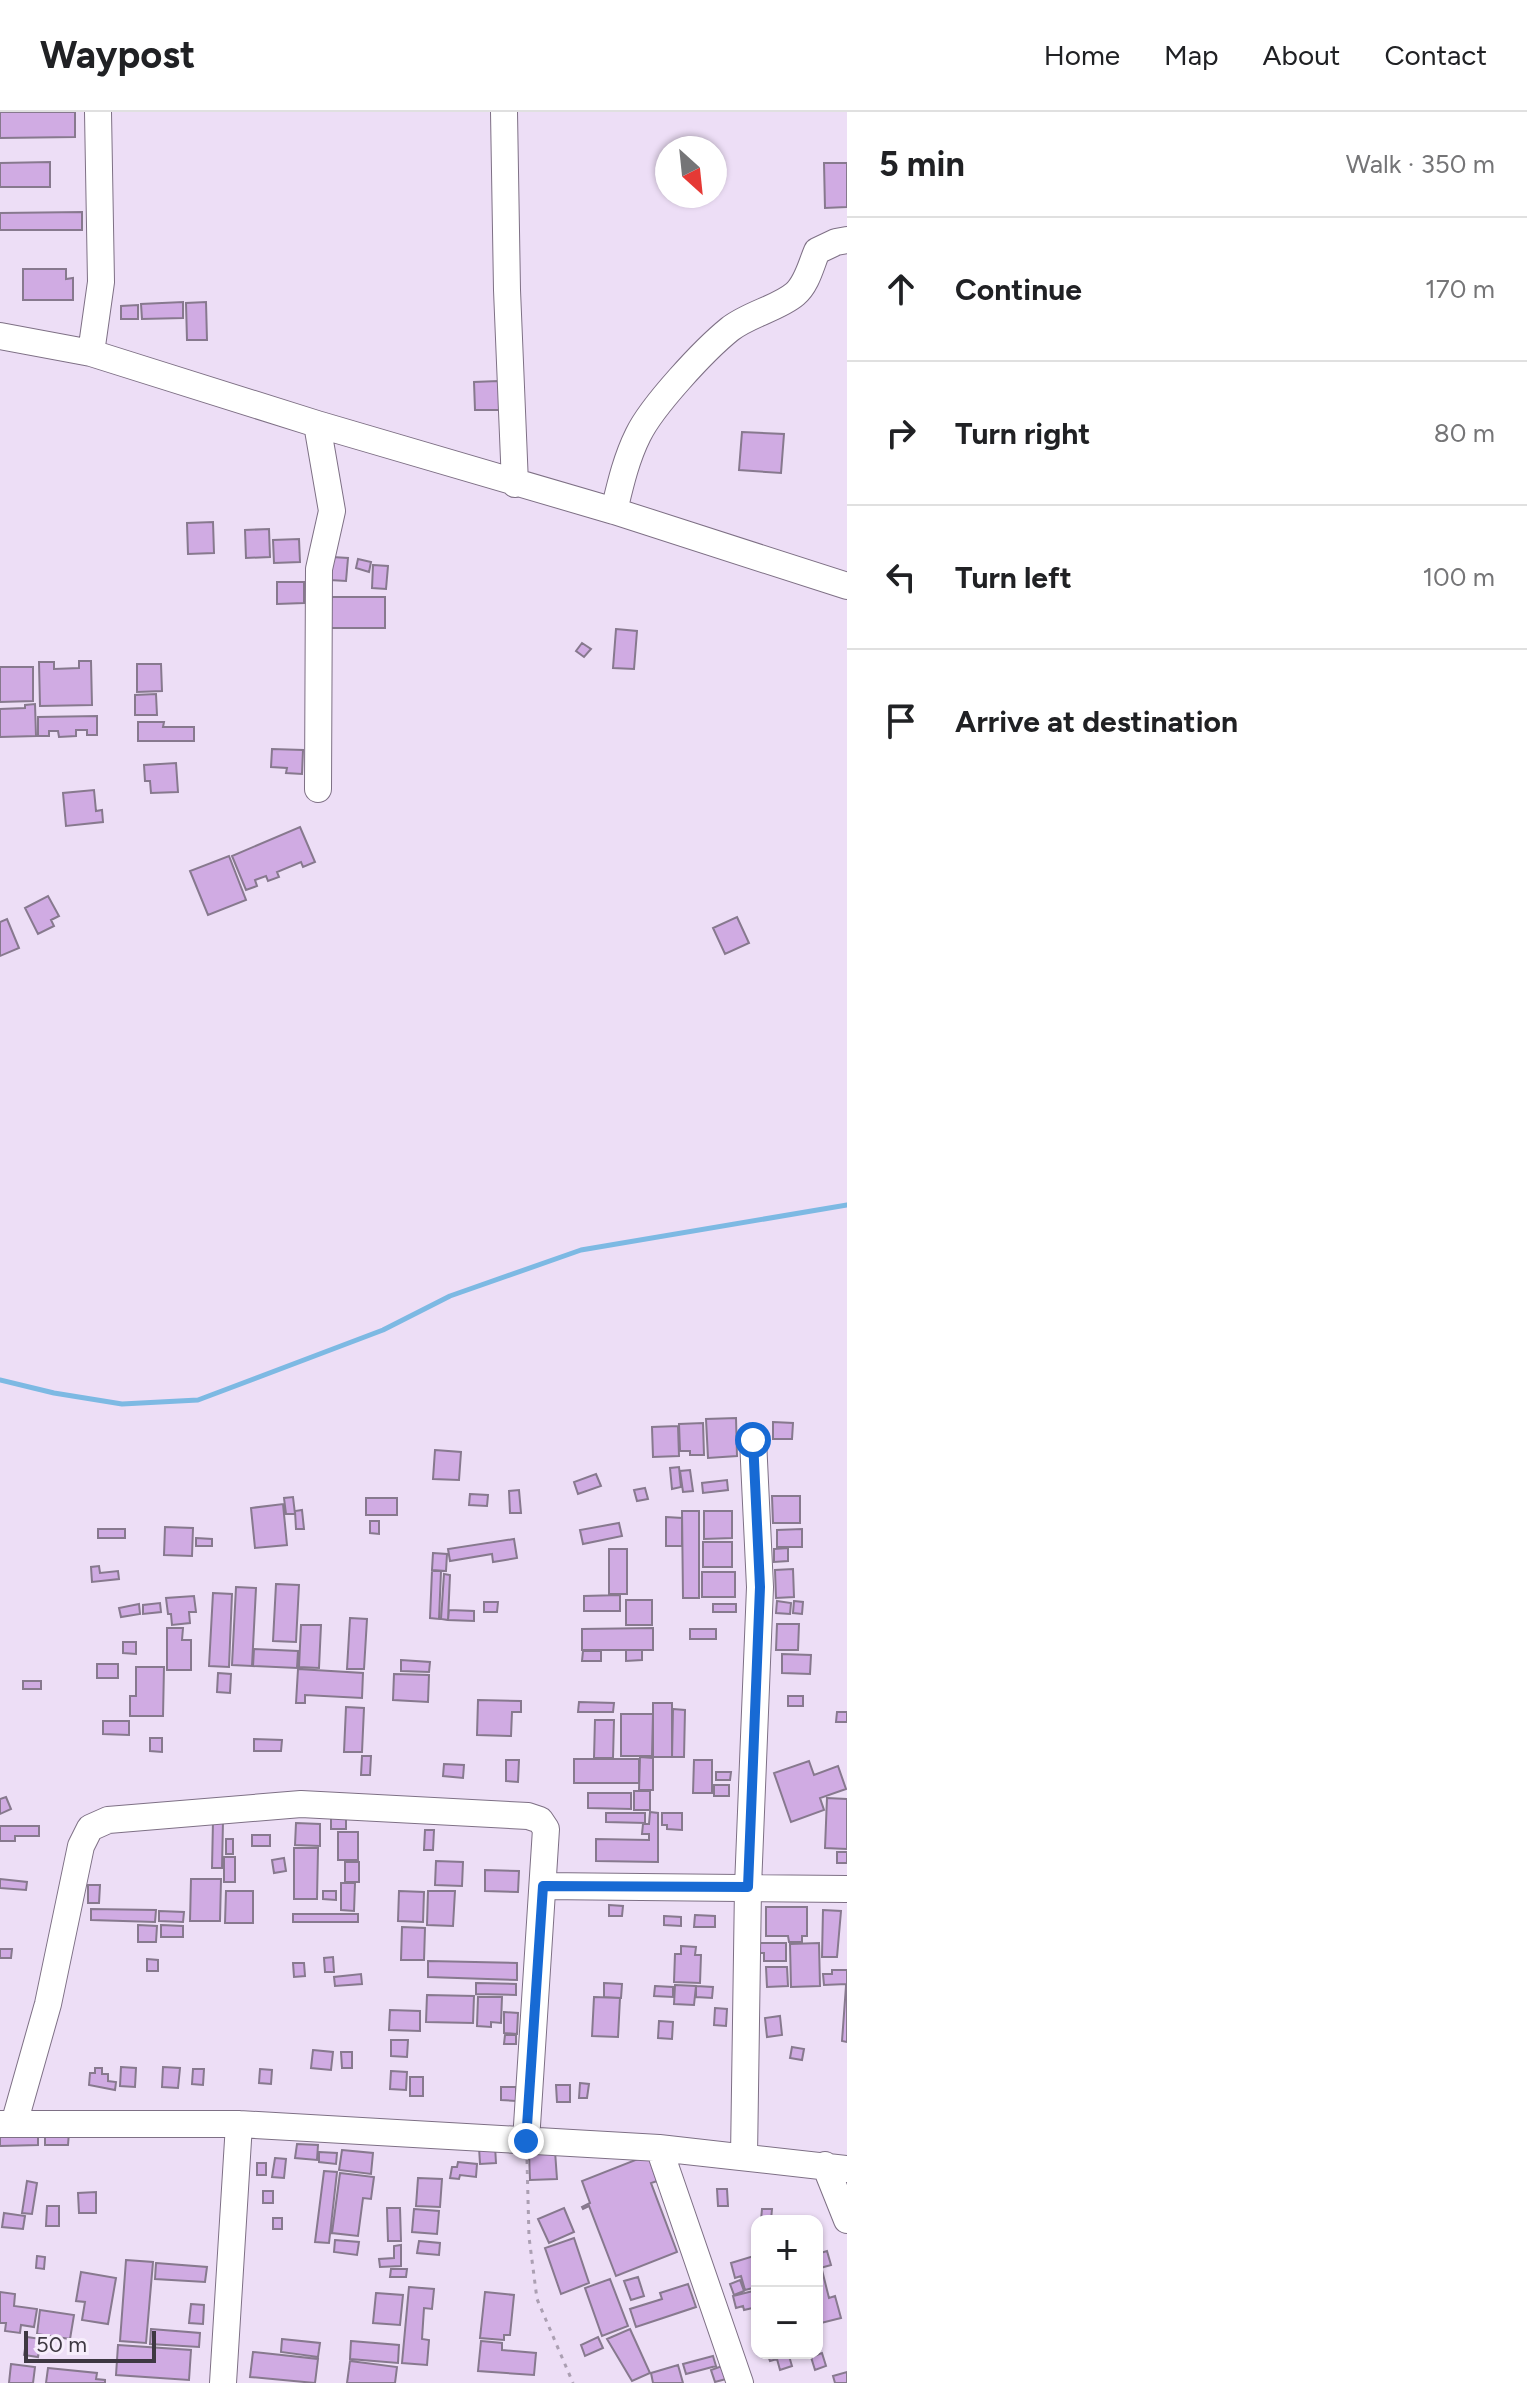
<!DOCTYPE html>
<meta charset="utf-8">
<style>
:root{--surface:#fff;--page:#f2f2f2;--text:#202124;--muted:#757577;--line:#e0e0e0}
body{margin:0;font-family:Figtree,sans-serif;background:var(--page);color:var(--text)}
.controls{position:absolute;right:24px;bottom:24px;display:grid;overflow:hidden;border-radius:16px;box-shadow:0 2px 6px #0004}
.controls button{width:72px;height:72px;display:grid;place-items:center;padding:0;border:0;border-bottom:2px solid var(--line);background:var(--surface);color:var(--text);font:40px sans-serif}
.compass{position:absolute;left:655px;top:24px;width:72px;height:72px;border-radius:50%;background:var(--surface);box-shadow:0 2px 6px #0004;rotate:153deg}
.scale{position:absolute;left:24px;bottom:20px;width:132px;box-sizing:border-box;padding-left:8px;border:4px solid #3e3842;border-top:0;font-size:22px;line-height:28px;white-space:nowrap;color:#3e3842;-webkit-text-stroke:6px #f7eefc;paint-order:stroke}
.stop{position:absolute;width:24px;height:24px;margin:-18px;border:6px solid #176ad4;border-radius:50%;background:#fff}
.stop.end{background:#176ad4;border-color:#fff;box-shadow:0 2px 8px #0008}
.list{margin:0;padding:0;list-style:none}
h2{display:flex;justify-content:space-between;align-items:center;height:104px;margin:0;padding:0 32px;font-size:34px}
h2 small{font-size:26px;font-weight:400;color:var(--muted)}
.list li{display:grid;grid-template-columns:52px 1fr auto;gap:24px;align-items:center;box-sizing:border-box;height:144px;padding:0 32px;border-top:2px solid var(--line)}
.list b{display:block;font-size:30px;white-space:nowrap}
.list em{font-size:26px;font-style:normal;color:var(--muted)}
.icon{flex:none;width:44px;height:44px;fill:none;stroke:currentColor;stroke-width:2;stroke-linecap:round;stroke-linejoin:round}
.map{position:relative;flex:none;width:847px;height:2271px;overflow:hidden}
header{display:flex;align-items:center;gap:48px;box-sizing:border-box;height:112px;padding:0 40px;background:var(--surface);border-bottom:2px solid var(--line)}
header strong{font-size:38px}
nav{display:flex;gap:44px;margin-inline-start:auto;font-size:28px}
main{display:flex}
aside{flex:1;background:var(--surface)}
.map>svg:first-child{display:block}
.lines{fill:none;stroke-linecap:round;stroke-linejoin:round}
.stream{stroke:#7db9e3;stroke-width:5}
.building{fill:#d0abe3;stroke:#87798e;stroke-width:2}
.minor-casing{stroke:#7e7085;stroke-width:28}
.path{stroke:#ab9fb2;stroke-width:3;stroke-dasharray:4 6;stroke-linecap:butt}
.minor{stroke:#fff;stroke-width:26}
.route{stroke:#176ad4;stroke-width:10}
</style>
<header>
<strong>Waypost</strong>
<nav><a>Home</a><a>Map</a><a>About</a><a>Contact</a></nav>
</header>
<main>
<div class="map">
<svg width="847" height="2271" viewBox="0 0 847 2271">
<rect width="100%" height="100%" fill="#eddef6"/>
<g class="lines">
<path class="stream" d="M0,1268L54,1281L122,1292L198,1288L383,1218L450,1184L581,1138L847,1093"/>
</g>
<path class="building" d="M0,0H75V25L0,26Z
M50,50V75H0V51Z
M824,51H847V95L825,96Z
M82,100V118H0V101Z
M23,157H66V167L73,166V188H23Z
M183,190V206L142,207L141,192Z
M206,190L207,228H187L186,191Z
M138,193V207H121V194Z
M498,269L501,298H475L474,270Z
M742,320L784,322L781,361L739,358Z
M213,410L214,441L188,442L187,411Z
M269,417L270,445L246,446L245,418Z
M299,427L300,450L274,451L273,428Z
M332,445L348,446L346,469L330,468Z
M358,447L371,450L369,460L356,456Z
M373,453L388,454L386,477L372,476Z
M277,470H304V491L277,492Z
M330,485H385V516H330Z
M616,517L637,519L634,557L613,556Z
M582,531L591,537L584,545L576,539Z
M79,549H91L92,593L40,594L39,550H54V557L79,556Z
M137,552H161L162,579L137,580Z
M0,555H33V589L0,590Z
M156,582L157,603H135V583Z
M35,592L36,624L0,625V597L25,596V593Z
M97,604V623H87V618H76V624L59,625L58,619H49V624H38V605Z
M138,610H164L163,615H194V629H138Z
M272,637L303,638L302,662L286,661L287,656L271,655Z
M176,651L178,680L151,681L150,669H145L144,653Z
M94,678L96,699L102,698L103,710L66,714L63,681Z
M300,715L315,750L303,755L301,750L277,760L279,765L268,769L266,764L255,768L257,774L246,778L232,744Z
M229,744L246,788L208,803L190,759Z
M48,784L59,804L51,808L54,814L38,822L25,796Z
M737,805L749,831L725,842L713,816Z
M7,807L19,836L0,844V810Z
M736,1306L737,1344L708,1346L706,1307Z
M773,1310L793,1311L792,1327H773Z
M703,1311L704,1343H690V1339H680L679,1312Z
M678,1314L679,1344L653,1345L652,1315Z
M435,1338L461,1340L459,1368L433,1367Z
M679,1355L681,1375L672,1377L670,1356Z
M690,1358L693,1379L683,1380L680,1359Z
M596,1362L601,1374L578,1382L574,1370Z
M727,1368L728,1378L703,1381L702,1371Z
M645,1376L648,1387L637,1389L634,1378Z
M519,1378L521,1401H510L509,1379Z
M470,1382L488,1383L487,1394L469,1393Z
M772,1384H800V1411H773Z
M293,1385L295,1402H286L284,1386Z
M366,1386H397V1403H366Z
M283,1392L287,1433L255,1436L251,1396Z
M302,1398L304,1417H296L295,1399Z
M682,1399H699V1486H683Z
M704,1399H732V1426L704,1427Z
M666,1405L682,1406V1434H666Z
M370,1409H379V1422L370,1421Z
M619,1411L622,1424L583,1432L580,1418Z
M165,1415L193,1416L192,1444L164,1443Z
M98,1417H125V1426H98Z
M802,1417V1435H777V1418Z
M196,1426L212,1427V1434H196Z
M514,1427L517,1446L493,1450L492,1442L450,1449L448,1437Z
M703,1430H732V1455H703Z
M788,1436V1449L774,1450V1437Z
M609,1437H627V1482H609Z
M433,1441L447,1442L446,1459L432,1458Z
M99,1454L100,1461L118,1459L119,1467L92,1470L91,1455Z
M793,1457L794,1485L776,1486L775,1458Z
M432,1459H441L439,1507L430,1506Z
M702,1460H735V1485H702Z
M444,1462L450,1463L448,1508L441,1507Z
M276,1472L299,1473L296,1530L273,1529Z
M236,1475L256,1476L252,1554L232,1553Z
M213,1481L232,1482L229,1555L209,1554Z
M620,1483V1499H584V1484Z
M194,1484L196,1500H189L190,1511L172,1513L171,1502H168L166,1486Z
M626,1488H652V1513H626Z
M777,1489L791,1491L790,1502L776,1501Z
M794,1489L803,1490L802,1502L793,1501Z
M484,1490H498L497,1500H484Z
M160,1491L161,1500L143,1502V1493Z
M139,1492L140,1502L121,1505L119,1496Z
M713,1492H736V1500H713Z
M449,1498L474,1499V1509L448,1508Z
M350,1506L367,1507L364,1557H347Z
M777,1512H799L798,1538H776Z
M301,1513H321L319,1556L299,1555Z
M167,1516H183L182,1528H191V1558H167Z
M653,1516V1538H582V1517Z
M690,1517H716V1527H690Z
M123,1530H136V1542L123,1541Z
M254,1537L298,1539L297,1556L253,1554Z
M626,1538H642V1548L626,1549Z
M583,1539H601V1549H582Z
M782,1542L811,1543L810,1562L782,1561Z
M401,1548L430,1550L429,1560L401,1559Z
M97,1552H118V1566H97Z
M136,1555H164L163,1604H130V1584H136Z
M298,1557L363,1561L362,1586L305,1583V1591H296Z
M218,1561L231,1562L230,1581L217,1580Z
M394,1562L429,1563L428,1590L393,1588Z
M23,1569H41V1577H23Z
M788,1584H803V1594H788Z
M478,1588L521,1589V1600H512L511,1624L477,1623Z
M579,1590L614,1591L613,1600H578Z
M653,1591H672V1645H653Z
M346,1595L364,1596L362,1640H344Z
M673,1597L685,1598L684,1645H672Z
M837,1600H847V1610H836Z
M621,1602H653L652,1644H621Z
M595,1608H614L613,1646H594Z
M103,1609H129V1623L103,1622Z
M150,1626H162V1640L150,1639Z
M254,1627L282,1628L281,1639H254Z
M362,1644H371L370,1663H361Z
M640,1645L653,1646V1678H639Z
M574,1647H639V1671H574Z
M506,1648H519L518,1670L506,1669Z
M694,1648H712V1681H693Z
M809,1649L814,1663L838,1654L846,1677L820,1686L824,1698L791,1710L774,1661Z
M444,1652L464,1653L463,1666L443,1664Z
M716,1660H731L730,1668H716Z
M714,1673H729V1684H714Z
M634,1679H650V1698H634Z
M588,1681H631V1697L588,1696Z
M6,1685L11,1697L0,1702V1687Z
M827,1686L847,1687V1737L825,1736Z
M650,1700L658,1701V1750L596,1749V1727L649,1728V1722H642L643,1712H649Z
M606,1701H645V1711L606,1710Z
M662,1701H682V1718L667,1717V1713H662Z
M331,1705H346V1717H331Z
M213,1709H223L222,1756H212Z
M296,1711L320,1712V1734L295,1733Z
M0,1714H39V1724H15V1729H0Z
M425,1718H434L433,1738H424Z
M338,1720H358V1748H338Z
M252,1723H270V1734H252Z
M226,1727H233V1742H226Z
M294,1736H318L317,1787H294Z
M837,1740H847V1751H837Z
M224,1745H235V1770H224Z
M284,1746L286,1759L274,1761L272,1748Z
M436,1749L463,1750L462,1774L435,1773Z
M345,1750H359V1770H345Z
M485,1758L519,1759L518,1780L485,1779Z
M0,1767L27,1770L26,1778L0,1776Z
M191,1767H221L220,1809H190Z
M341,1771H355L354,1799L341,1798Z
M88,1773H100L99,1791H88Z
M226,1779H253V1811H225Z
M323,1779H336V1788L323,1787Z
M399,1779L424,1780L423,1810L398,1809Z
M428,1779H455L453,1814L427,1813Z
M609,1793L623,1794L622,1804H609Z
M766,1795H807V1824H802V1830H789L788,1824H766Z
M91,1797L156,1798L155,1810L91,1808Z
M823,1798L841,1799L837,1845H822Z
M159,1799L184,1800L183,1810L159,1809Z
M293,1802H358V1810H293Z
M695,1803L715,1804V1815H694Z
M664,1804L681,1805V1814L664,1813Z
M138,1813L157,1814L156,1830H138Z
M161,1813L183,1814V1825H161Z
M402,1815L425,1816L424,1848H401Z
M755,1831H786V1849H764V1841H755Z
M819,1831L820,1874L791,1875L790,1832Z
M681,1834L696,1835L695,1843H701L700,1871L674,1870L675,1842H681Z
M0,1837H12L11,1846H0Z
M333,1845L334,1860H325L324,1846Z
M147,1847L158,1848V1859H147Z
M428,1849L517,1851V1868L428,1865Z
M293,1851H304L305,1864L294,1865Z
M766,1855H787L788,1874L767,1875Z
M832,1858H847V1872L824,1873L823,1862H832Z
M361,1862L362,1872L335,1874L334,1865Z
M476,1871L516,1872V1883L476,1882Z
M604,1871L622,1872L621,1886L604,1885Z
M675,1873L696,1874L694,1893L674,1892Z
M655,1874L673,1875V1885L654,1884Z
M696,1874L713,1875L712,1886L696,1885Z
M846,1874H847V1930L842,1929Z
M427,1883L474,1884L473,1911L426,1910Z
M478,1885H502L501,1911L491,1910V1915L477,1914Z
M594,1885L620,1886L618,1925L592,1924Z
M715,1896L727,1897L726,1914L714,1913Z
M390,1898L420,1899V1919L389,1918Z
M504,1900L518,1901L517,1922L504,1921Z
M780,1904L782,1923L767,1925L765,1906Z
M659,1909L673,1910L672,1927L658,1926Z
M505,1923H516V1932H504Z
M391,1928H408L407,1945L391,1944Z
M792,1935L804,1937L802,1948L790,1946Z
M313,1938L333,1940L331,1958L311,1956Z
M341,1940H352V1956H342Z
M121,1955L136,1956L135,1975L120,1974Z
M163,1955L180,1956L178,1976L162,1975Z
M95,1956H102V1962H108V1969L116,1970L115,1978L89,1973L90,1961H95Z
M193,1957H204L203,1973L192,1972Z
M260,1957L272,1958L271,1972L259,1971Z
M391,1959L407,1960L406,1978L390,1977Z
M410,1965H423V1984H410Z
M580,1971L589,1972L587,1986H579Z
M556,1973H570V1990H557Z
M501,1975H516V1989L501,1988Z
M38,2017V2033L0,2034V2018Z
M45,2020H69L68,2033H45Z
M297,2032L318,2033L317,2048L295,2046Z
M495,2034L496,2051L480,2052L479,2035Z
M342,2038L373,2041L371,2062L339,2058Z
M555,2039L557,2067L530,2068L529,2040Z
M319,2040L337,2041L336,2052L319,2050Z
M648,2043L657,2069L651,2071L677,2140L616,2164L589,2094L583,2097L582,2095L590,2091L582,2069Z
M275,2046L286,2047L284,2066L272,2065Z
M458,2050L477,2052L476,2065L460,2063L459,2067L450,2066L452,2055H457Z
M257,2051H266V2063H257Z
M324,2059L337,2060L329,2131L315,2130Z
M340,2061L374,2065L371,2087L363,2086L358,2124L332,2121Z
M418,2066L442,2067L440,2095L416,2094Z
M27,2069L37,2071L32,2102L22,2101Z
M717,2077H727L728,2094H718Z
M263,2079H273V2091H263Z
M96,2080V2101H79L78,2081Z
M47,2094H59V2114H46Z
M387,2096H400L401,2129H388Z
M564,2096L574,2120L549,2131L538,2107Z
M414,2097L439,2099L437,2122L412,2120Z
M762,2097H772L771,2108H761Z
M4,2101L25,2104L23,2117L2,2115Z
M273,2106H282V2117H273Z
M574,2126L589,2171L561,2182L545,2136Z
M335,2128L359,2130L357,2143L334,2140Z
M419,2129L440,2131L439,2143L417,2141Z
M401,2133V2154L380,2155L379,2147L394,2146V2134Z
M827,2139L831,2153L817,2157V2142Z
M757,2143V2175L745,2178L741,2164L735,2166L731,2151Z
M37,2144L45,2145L44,2157L36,2156Z
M126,2148L153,2150L146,2231L120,2229Z
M156,2151L207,2155L205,2170L155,2167Z
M391,2157H407L406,2165H390Z
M822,2158L829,2186L835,2184L841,2206L817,2212V2159Z
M81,2160L116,2166L108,2212L82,2208L85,2190L76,2189Z
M638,2165L644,2184L631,2188L624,2169Z
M610,2167L628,2214L602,2224L585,2176Z
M740,2168L744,2179L734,2183L730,2172Z
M688,2172L696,2195L636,2215L630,2197L662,2187L660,2181Z
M409,2175L434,2177L432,2197L424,2196L422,2227L429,2228L427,2253L402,2251Z
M757,2178V2195L744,2198L743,2194L736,2196L733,2184Z
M0,2180L15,2182L14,2194L37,2197L34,2215L21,2213L20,2221L5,2219L6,2211H0Z
M485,2180L514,2183L510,2223H504V2228L480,2226Z
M376,2181L403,2183L400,2213L373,2211Z
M191,2192L204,2193L203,2212L189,2211Z
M40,2198L74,2203L70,2227L37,2222Z
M151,2217L200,2221L199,2235L150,2232Z
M630,2217L650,2261L632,2269L607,2227Z
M27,2225L41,2227L38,2245L24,2243Z
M598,2225L603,2236L585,2244L581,2233Z
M282,2227L320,2231L318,2245L281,2240Z
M351,2229L399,2233L398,2251L350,2247Z
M481,2229L502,2231V2238L536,2241L534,2263L478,2259Z
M118,2233L191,2238L189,2268L116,2263Z
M253,2240L318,2247L315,2271L250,2265Z
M767,2241H800L789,2244L792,2254L780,2258L777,2247L770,2249Z
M822,2241L826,2254L815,2258L811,2245Z
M713,2244L716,2254L686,2262L683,2252Z
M350,2249L397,2255L395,2271H347Z
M11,2252L35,2255L33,2271H9Z
M678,2253L683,2271H653L651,2261Z
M722,2254L726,2267L715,2270L711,2258Z
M48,2256L97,2261L96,2267L105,2268V2271H46Z
M847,2260V2271H835L833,2264Z"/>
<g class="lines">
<defs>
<path id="minor" d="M504,0L507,178L515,372
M0,224L91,241L317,312L614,399L847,474
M91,241L101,170L98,0
M317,312L332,399L319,457L318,677
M614,399C620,374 626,347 638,323C652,294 704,238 730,217C749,202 779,196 795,182C807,172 811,153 817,139L836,130L847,128
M543,1774L847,1777
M0,2012H239L659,2036L847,2057
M14,2012L48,1892L81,1734L90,1716L108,1708L301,1692L528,1704L540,1708L546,1717L526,2029
M659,2036L740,2271
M744,2045L748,1775L760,1475L753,1328
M825,2053L847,2108
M223,2271L239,2012"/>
</defs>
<use href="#minor" class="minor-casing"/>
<path class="path" d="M527,2048L529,2125L537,2187L573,2271"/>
<use href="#minor" class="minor"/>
</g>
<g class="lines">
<path class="route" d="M526,2029L543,1774L748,1775L760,1475L753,1328"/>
</g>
</svg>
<div class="controls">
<button>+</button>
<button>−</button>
</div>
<svg class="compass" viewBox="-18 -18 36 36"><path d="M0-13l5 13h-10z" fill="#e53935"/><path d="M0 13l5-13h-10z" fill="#757577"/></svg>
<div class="scale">50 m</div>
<div class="stop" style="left:753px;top:1328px"></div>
<div class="stop end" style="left:526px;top:2029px"></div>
</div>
<aside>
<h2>5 min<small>Walk · 350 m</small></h2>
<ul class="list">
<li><svg class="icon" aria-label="ahead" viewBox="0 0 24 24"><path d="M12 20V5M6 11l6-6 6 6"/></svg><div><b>Continue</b></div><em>170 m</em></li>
<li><svg class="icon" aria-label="right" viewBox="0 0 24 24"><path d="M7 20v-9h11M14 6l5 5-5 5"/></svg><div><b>Turn right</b></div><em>80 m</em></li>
<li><svg class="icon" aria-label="left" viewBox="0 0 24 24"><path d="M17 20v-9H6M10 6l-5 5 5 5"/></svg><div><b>Turn left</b></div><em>100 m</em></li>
<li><svg class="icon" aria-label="arrive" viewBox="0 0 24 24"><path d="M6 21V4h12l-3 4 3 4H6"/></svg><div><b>Arrive at destination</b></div></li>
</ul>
</aside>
</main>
